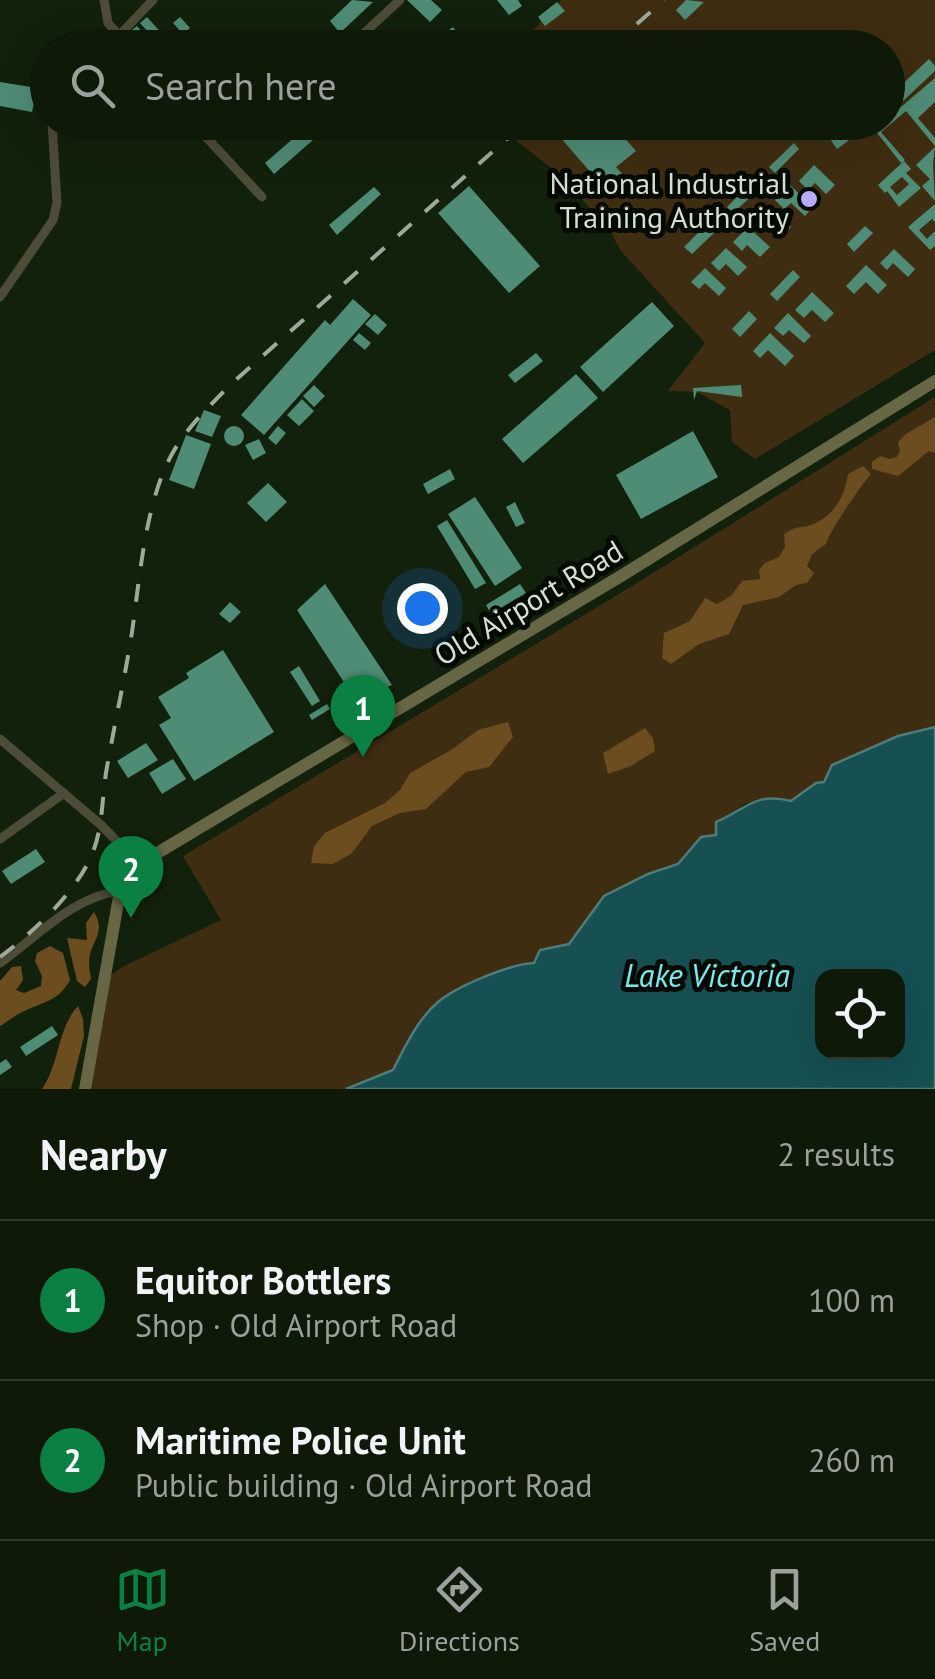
<!DOCTYPE html>
<meta charset="utf-8">
<style>
:root{--surface:#0e1908;--page:#172212;--text:#f1f3f6;--muted:#9ba09c;--line:#2e3829;--accent:#0b8043}
body{margin:0;font-family:"PT Sans",sans-serif;background:var(--page);color:var(--text)}
.controls{position:absolute;right:30px;bottom:30px;display:grid;overflow:hidden;border-radius:20px;box-shadow:0 10px 40px #0002}
.controls button{width:90px;height:90px;display:grid;place-items:center;padding:0;border:0;border-bottom:2px solid var(--line);background:var(--surface);color:var(--text);font:50px sans-serif}
.you{position:absolute;left:422px;top:608px;width:35px;height:35px;margin:-25px;border:8px solid #fff;border-radius:50%;background:#1a73e8;box-shadow:0 0 0 15px #1a73e833}
.badge{display:grid;place-items:center;width:65px;height:65px;border-radius:50%;background:var(--accent);color:#fff;font-size:32px;font-weight:700}
.pin{position:absolute;translate:-50% -82px;filter:drop-shadow(0 2px 5px #0008)}
.pin::after{content:'';position:absolute;top:52px;width:35px;height:30px;background:inherit;clip-path:polygon(0 0,100% 0,50% 100%)}
.list{margin:0;padding:0;list-style:none}
h2{display:flex;justify-content:space-between;align-items:center;height:130px;margin:0;padding:0 40px;font-size:42px}
h2 small{font-size:32px;font-weight:400;color:var(--muted)}
.list li{display:grid;grid-template-columns:65px 1fr auto;gap:30px;align-items:center;box-sizing:border-box;height:160px;padding:0 40px;border-top:2px solid var(--line)}
.list b{display:block;font-size:38px;white-space:nowrap}
.list p{margin:0;font-size:32px;white-space:nowrap;color:var(--muted)}
.list em{font-size:32px;font-style:normal;color:var(--muted)}
.icon{flex:none;width:55px;height:55px;fill:none;stroke:currentColor;stroke-width:2;stroke-linecap:round;stroke-linejoin:round}
.map{position:relative;flex:none;width:935px;height:1089px;overflow:hidden}
.search{position:absolute;background:var(--surface);box-shadow:0 10px 40px #0002;left:30px;right:30px;top:30px;height:110px;display:flex;align-items:center;gap:25px;box-sizing:border-box;padding:0 35px;border-radius:55px;color:var(--muted);font-size:38px}
.sheet{height:450px;background:var(--surface)}
nav{display:flex;justify-content:space-around;align-items:center;box-sizing:border-box;height:140px;border-top:2px solid var(--line);background:var(--surface);font-size:28px;color:var(--muted)}
nav a{display:grid;justify-items:center;gap:5px}
nav .on{color:var(--accent)}
.map>svg:first-child{display:block}
.green{fill:#3f2d11}
.forest{fill:#6b4d20}
.water{fill:#165052;stroke:#4f7b78;stroke-width:2.5;fill-rule:evenodd}
.building{fill:#4f8c75;fill-rule:evenodd}
.lines{fill:none;stroke-linecap:round;stroke-linejoin:round}
.minor{stroke:#4d4c37;stroke-width:9}
.secondary{stroke:#686745;stroke-width:12}
.rail{stroke:#9eaa99;stroke-width:4;stroke-dasharray:18 18;stroke-linecap:butt}
.poi-dot{fill:#b7abf8;stroke:#040902;stroke-width:4}
.labels{text-anchor:middle;dominant-baseline:central;stroke-width:10;stroke-linejoin:round;paint-order:stroke}
.poi-label{font-size:30px;fill:#d5e0d1;stroke:#040902;text-anchor:end}
.street-label{font-size:30px;fill:#d5e0d1;stroke:#040902}
.water-label{font-size:32px;font-style:italic;fill:#77e8eb;stroke:#040902}
</style>
<div class="map">
<svg width="935" height="1089" viewBox="0 0 935 1089">
<rect width="100%" height="100%" fill="#12210b"/>
<path class="green" d="M561,0H935V350L755,459L732,442L730,410L697,392L668,391L705,343L621,251L607,226L554,170L493,123L888,122V48L518,47Z
M935,397V727L898,736L868,751L790,801L744,804L732,815L716,822V835L701,837L678,864L648,874L604,896L569,945L540,950L534,963L517,964L438,1002L413,1032L393,1070L346,1089H85L103,981L122,967L221,920L183,856L624,591Z"/>
<path class="forest" d="M935,417V453L929,451L898,476L872,469V462L880,456L890,459L897,457L900,451L898,442L906,434Z
M863,466L871,474C862,484 828,533 826,544L812,554L807,566L814,573L807,583L796,585L779,597L743,605L729,634L699,644L671,664L662,658L664,633L690,621L705,598L717,604L731,596L742,581L760,579L759,570L765,563L779,557L785,547L784,534C794,527 797,528 808,526C832,519 845,497 848,474Z
M508,722L513,737L489,767L466,772L426,809L400,813L372,826L352,853L333,864L311,863L314,846L325,833L385,803L400,790L410,773L451,750L478,730Z
M645,728L653,738L655,751L631,766L608,774L603,753Z
M94,912C107,933 90,942 89,961C89,967 90,973 91,979L85,987L77,981L67,938L87,940L86,923Z
M50,946L63,953L70,980C58,1002 42,1002 22,1012C14,1016 7,1022 0,1026V981L12,967L21,966L23,980L16,990L24,993L41,986L42,976L35,961L37,953Z
M78,1006L83,1019L84,1036L71,1089H42C60,1063 57,1029 78,1006Z"/>
<path class="water" d="M935,727V1089H346L393,1070C405,1047 417,1020 438,1002C457,986 510,964 534,963L540,950L569,944L604,896L648,874L678,864L701,837L716,835V822C747,809 754,792 791,801L816,783L824,782L832,765L898,736ZM822,976H898V1052H822Z"/>
<path class="building" d="M352,0L373,2L340,33L330,21Z
M407,0H431L442,10L430,22Z
M497,0H518L522,6L509,15Z
M686,0L704,2L685,20L676,10Z
M557,2L565,11L545,26L538,17Z
M147,17L165,37L158,43L140,23Z
M180,17L190,28L183,34L173,23Z
M137,26L153,45L150,48H142L129,32Z
M453,27L459,35L439,48L434,41Z
M316,32L327,48H302L299,44Z
M929,59L935,66V71L903,101L894,92Z
M935,78V102L918,118L935,138V146L906,111L881,132L905,160L901,163L874,129L888,122V118Z
M0,82L37,88L32,112L0,106Z
M547,122H591L604,138L616,128L636,151L616,167L624,176L615,183L607,175L599,182Z
M848,122H859L855,126L860,132L837,149L830,139L850,125Z
M304,129L313,140L274,174L265,163Z
M794,143L799,149L775,173L769,167Z
M935,147L933,164L935,201L922,186L930,179L916,165Z
M904,161L911,169L906,173L921,188L899,207L887,191L885,193L878,185ZM902,177L909,184L897,195L890,187Z
M814,165L835,185L826,194L815,183L808,190L799,181Z
M750,184L757,191L733,213L727,207Z
M790,185L813,207L805,216L791,203L784,209L775,200Z
M469,186L540,266L509,293L438,213Z
M374,187L381,194L337,235L329,225Z
M935,204V222L932,219L919,230L927,239L935,231V246L930,250L908,227Z
M770,207L791,227L782,236L768,223L763,229L755,221Z
M707,224L715,232L692,254L684,247Z
M865,226L873,233L854,252L847,244Z
M748,227L770,247L760,257L747,245L742,251L733,242Z
M726,248L747,267L738,276L726,264L719,271L711,263Z
M894,249L915,269L908,277L893,263L887,270L880,263Z
M866,265L887,285L878,294L866,282L854,294L846,286Z
M705,268L726,288L719,296L705,283L699,289L691,282Z
M793,270L800,277L777,301L770,294Z
M812,292L834,313L825,322L812,310L804,318L795,310Z
M353,299L371,315L264,435L241,415L325,320L330,325Z
M652,302L674,326L603,392L580,367Z
M749,311L757,319L740,337L732,329Z
M788,313L811,336L804,343L789,330L783,336L774,328Z
M375,314L387,325L378,335L365,324Z
M359,333L371,343L365,350L353,340Z
M770,333L794,356L785,366L768,350L760,358L753,351Z
M536,353L543,361L515,383L508,375Z
M576,374L598,398L523,463L502,439Z
M314,385L325,396L314,407L303,396Z
M741,385L742,397L697,391L694,400L693,388Z
M302,399L314,411L299,426L287,415Z
M204,410L221,416L212,437L195,431Z
M278,426L286,433L276,445L268,438Z
M224 436a10 10 0 1 1 20 0a10 10 0 1 1-20 0Z
M693,431L718,477L641,519L616,475Z
M186,435L211,444L194,489L169,480Z
M259,439L266,453L253,460L245,445Z
M450,469L455,479L428,494L423,484Z
M268,483L287,502L266,522L247,503Z
M475,497L522,568L495,586L448,514Z
M515,502L525,523L516,527L506,507Z
M447,520L486,583L475,589L437,526Z
M325,584L392,685L364,698L353,696L297,610Z
M520,584L526,593L491,614L486,605Z
M230,602L241,612L230,623L219,614Z
M223,650L274,732L194,781L159,725L171,718L158,697L189,678L186,673Z
M299,666L320,701L312,706L290,672Z
M327,704L330,709L312,720L309,715Z
M146,743L158,760L128,778L117,761Z
M173,759L186,779L162,794L149,773Z
M36,849L45,862L11,884L2,871Z
M52,1026L58,1035L26,1056L20,1047Z
M6,1059L12,1067L0,1075V1063Z"/>
<g class="lines">
<path class="minor" d="M104,0L108,23L130,48
M363,34L400,0
M107,48L153,0
M192,122L262,197
M0,297L53,220L57,203L52,122
M0,739L101,825L139,864
M0,839L64,793
M0,963C38,936 72,897 120,891"/>
<path class="secondary" d="M85,1089L120,891L125,878L139,864L621,576L935,381"/>
<path class="rail" d="M610,48L664,0
M0,957C32,933 69,899 88,863C104,833 101,799 107,767C115,722 125,677 132,632C140,577 145,503 172,454C187,427 209,407 230,385L526,122"/>
</g>
<circle class="poi-dot" cx="809" cy="199" r="10"/>
<g class="labels">
<g class="poi-label">
<text x="789" y="182">National Industrial<tspan x="789" dy="34">Training Authority</tspan></text>
</g>
<g class="street-label">
<text transform="translate(528 602) rotate(-31)">Old Airport Road</text>
</g>
<g class="water-label">
<text x="707" y="975">Lake Victoria</text>
</g>
</g>
</svg>
<div class="controls">
<button><svg class="icon" aria-label="locate" viewBox="0 0 24 24"><circle cx="12" cy="12" r="6"/><path d="M12 2v4M12 18v4M2 12h4M18 12h4"/></svg></button>
</div>
<div class="you"></div>
<div class="pin badge" style="left:363px;top:757px">1</div>
<div class="pin badge" style="left:131px;top:918px">2</div>
<div class="search"><svg class="icon" aria-label="search" viewBox="0 0 24 24"><circle cx="10" cy="10" r="6"/><path d="M15 15l6 6"/></svg>Search here</div>
</div>
<section class="sheet">
<h2>Nearby<small>2 results</small></h2>
<ul class="list">
<li><span class="badge">1</span><div><b>Equitor Bottlers</b><p>Shop · Old Airport Road</p></div><em>100 m</em></li>
<li><span class="badge">2</span><div><b>Maritime Police Unit</b><p>Public building · Old Airport Road</p></div><em>260 m</em></li>
</ul>
</section>
<nav>
<a class="on"><svg class="icon" aria-label="map" viewBox="0 0 24 24"><path d="M3 6l6-2 6 2 6-2v14l-6 2-6-2-6 2zM9 4v14M15 6v14"/></svg>Map</a>
<a><svg class="icon" aria-label="directions" viewBox="0 0 24 24"><path d="M12 3l9 9-9 9-9-9zM9 14v-3h6M13 9l2 2-2 2"/></svg>Directions</a>
<a><svg class="icon" aria-label="saved" viewBox="0 0 24 24"><path d="M7 4h10v16l-5-4-5 4z"/></svg>Saved</a>
</nav>
